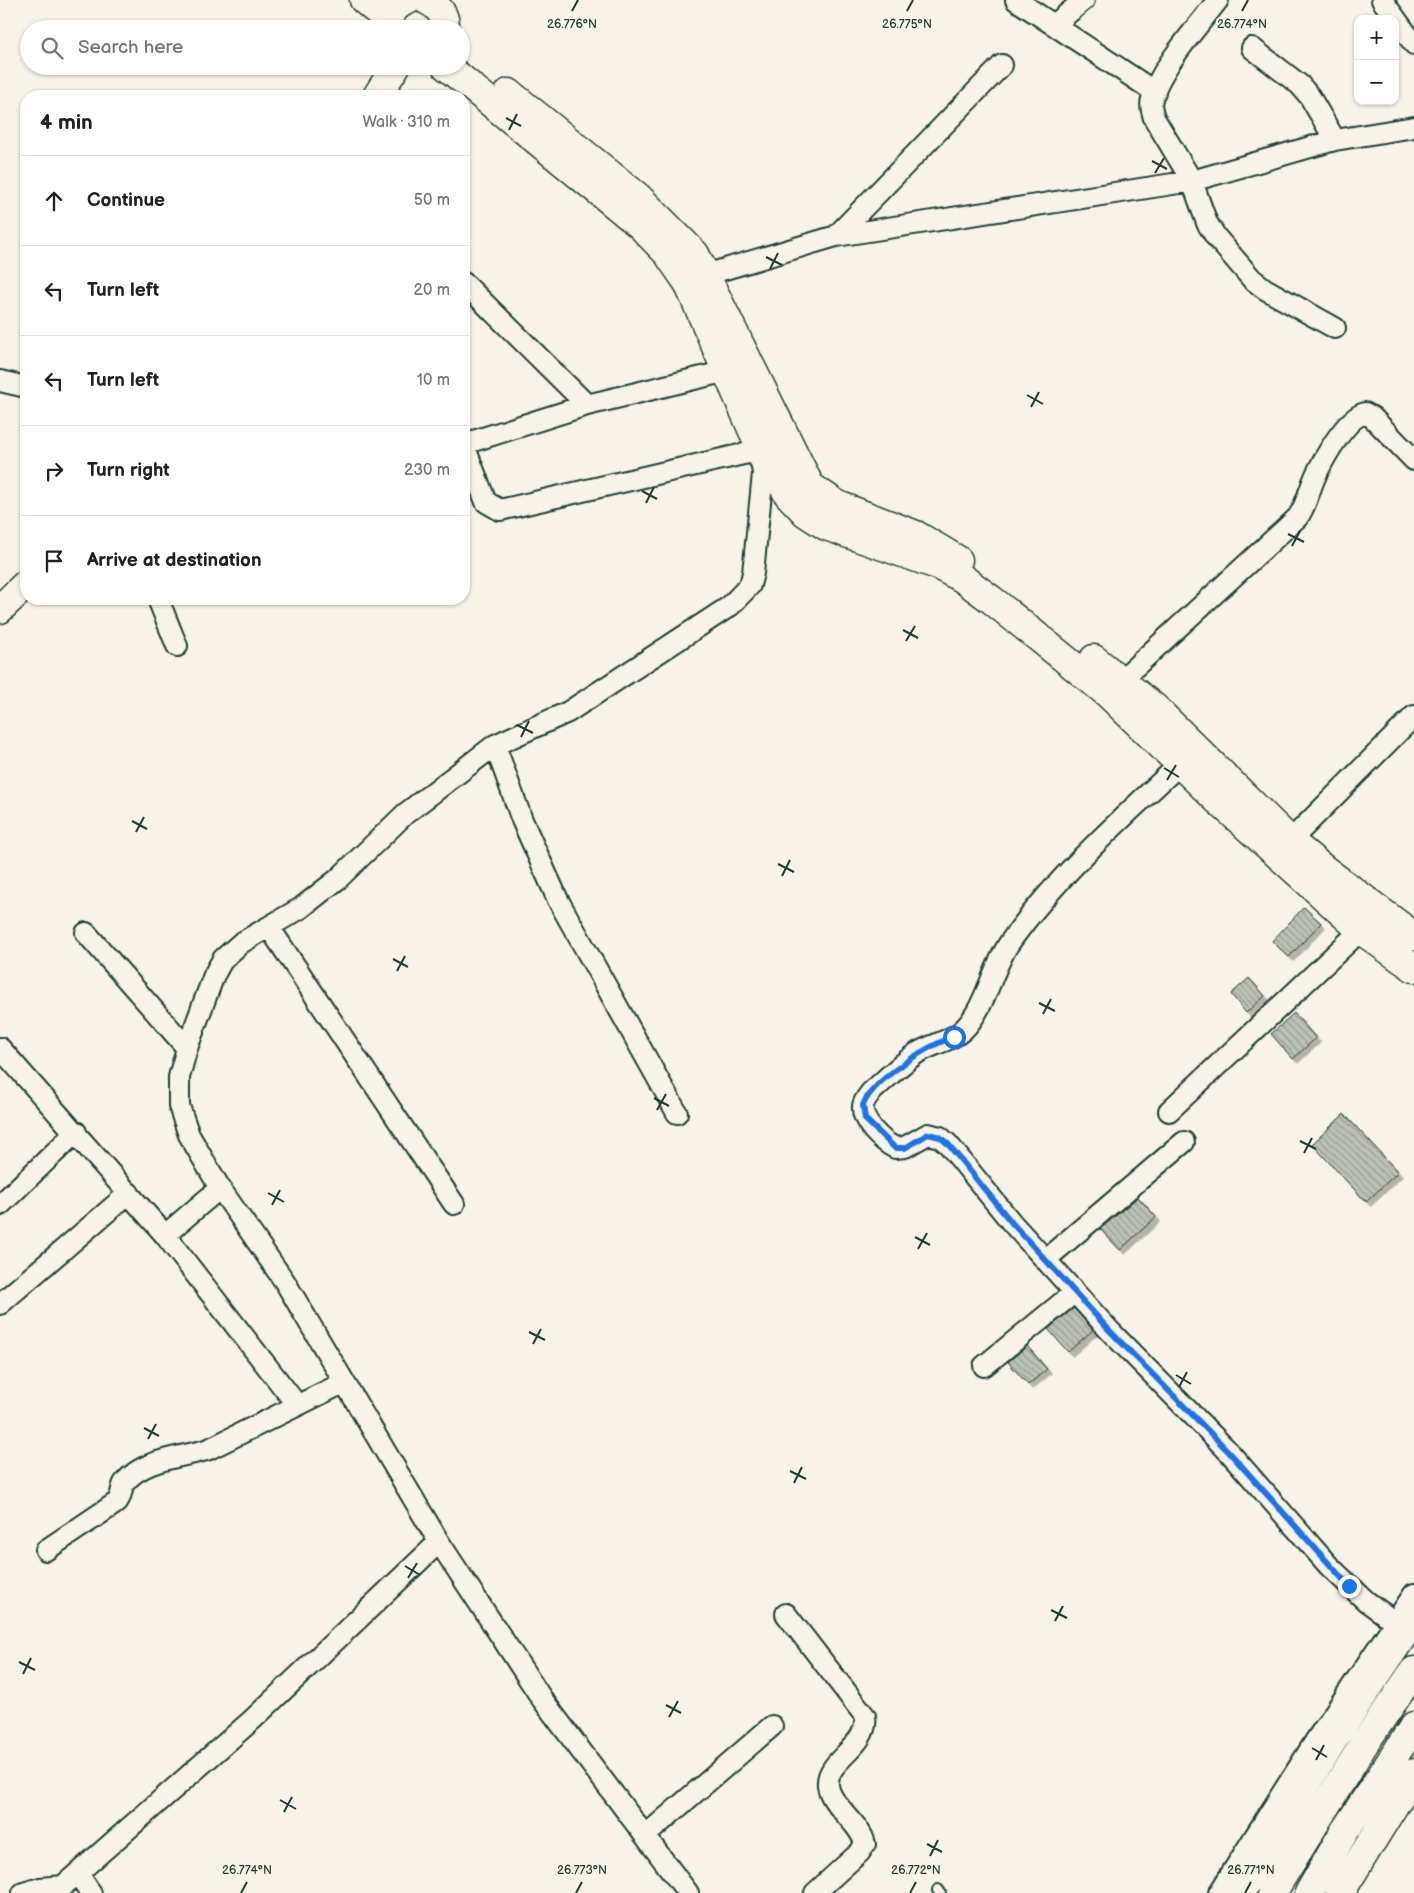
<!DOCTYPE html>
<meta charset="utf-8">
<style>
:root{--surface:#fff;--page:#f2f2f2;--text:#202124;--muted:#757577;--line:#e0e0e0}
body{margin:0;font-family:"Balsamiq Sans",sans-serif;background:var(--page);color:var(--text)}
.controls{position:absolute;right:15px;top:15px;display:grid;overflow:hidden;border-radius:10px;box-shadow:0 1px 4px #0004}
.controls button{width:45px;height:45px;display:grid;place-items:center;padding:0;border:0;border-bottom:1px solid var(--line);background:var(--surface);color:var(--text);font:25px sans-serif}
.stop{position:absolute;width:15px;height:15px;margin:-11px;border:4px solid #1a73e8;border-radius:50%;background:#fff}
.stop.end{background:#1a73e8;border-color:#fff;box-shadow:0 1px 5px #0008}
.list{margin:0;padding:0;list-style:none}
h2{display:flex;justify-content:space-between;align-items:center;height:65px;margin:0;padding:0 20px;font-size:21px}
h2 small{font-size:16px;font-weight:400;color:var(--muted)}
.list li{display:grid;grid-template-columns:32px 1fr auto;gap:15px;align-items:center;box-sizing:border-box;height:90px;padding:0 20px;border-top:1px solid var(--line)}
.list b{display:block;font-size:19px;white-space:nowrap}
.list em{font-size:16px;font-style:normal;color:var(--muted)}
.icon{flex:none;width:28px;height:28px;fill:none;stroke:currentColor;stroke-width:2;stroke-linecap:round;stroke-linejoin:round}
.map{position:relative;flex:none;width:1414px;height:1893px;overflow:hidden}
.search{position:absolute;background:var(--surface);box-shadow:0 1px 4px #0004;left:20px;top:20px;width:450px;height:55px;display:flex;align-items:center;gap:12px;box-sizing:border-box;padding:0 18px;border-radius:28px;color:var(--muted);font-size:19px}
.panel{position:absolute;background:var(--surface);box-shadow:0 1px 4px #0004;left:20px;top:90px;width:450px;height:515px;border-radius:20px}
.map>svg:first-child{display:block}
.building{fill:url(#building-back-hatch);stroke:#1f3d34;filter:url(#shadow)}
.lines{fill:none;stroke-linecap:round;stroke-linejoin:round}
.service-casing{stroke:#1f3d34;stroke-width:14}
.minor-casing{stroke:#1f3d34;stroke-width:24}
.primary-casing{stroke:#1f3d34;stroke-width:31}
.trunk-casing{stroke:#1f3d34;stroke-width:31}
.service{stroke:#f7f3e8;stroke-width:10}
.minor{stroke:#f7f3e8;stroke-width:20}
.primary{stroke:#f7f3e8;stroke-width:28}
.trunk{stroke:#f7f3e8;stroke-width:28}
.route{stroke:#1a73e8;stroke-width:6}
.ticks{fill:none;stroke:#1f3d34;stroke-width:2}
.ticks-label{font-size:12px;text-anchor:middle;fill:#1f3d34;stroke:#f7f3e8;stroke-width:4;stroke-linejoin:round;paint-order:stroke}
</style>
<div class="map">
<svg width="1414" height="1893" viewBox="0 0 1414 1893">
<defs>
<pattern id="building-back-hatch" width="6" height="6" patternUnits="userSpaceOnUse" patternTransform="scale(1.25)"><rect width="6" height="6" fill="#bbc1b6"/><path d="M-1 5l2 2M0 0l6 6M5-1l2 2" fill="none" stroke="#979e95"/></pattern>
<filter id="shadow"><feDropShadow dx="4.5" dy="4.5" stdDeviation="0" flood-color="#0004"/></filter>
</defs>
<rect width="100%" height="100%" fill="#f7f3e8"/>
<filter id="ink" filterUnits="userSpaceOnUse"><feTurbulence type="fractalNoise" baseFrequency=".02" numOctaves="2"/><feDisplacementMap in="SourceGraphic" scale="10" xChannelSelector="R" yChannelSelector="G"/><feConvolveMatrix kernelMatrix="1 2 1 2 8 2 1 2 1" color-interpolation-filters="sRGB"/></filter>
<g filter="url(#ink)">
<path class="building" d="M1304,907L1321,923L1289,957L1272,941Z
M1249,978L1265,996L1246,1013L1231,994Z
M1294,1013L1316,1038L1293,1059L1271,1034Z
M1344,1114L1398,1172L1366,1202L1312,1144Z
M1138,1197L1156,1217L1120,1250L1100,1229Z
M1074,1308L1093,1330L1068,1352L1048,1329Z
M1027,1346L1047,1369L1028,1385L1008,1362Z"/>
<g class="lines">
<defs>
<path id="service" d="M938,1890L940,1893"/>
<path id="minor" d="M1016,0L1155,92
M1218,0C1199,25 1159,69 1152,99C1150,105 1152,111 1154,118L1192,181L1207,223L1216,237L1252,279L1265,289L1335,328
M1382,0L1414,44
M1054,25L1084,0
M1252,48L1300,85L1310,97L1335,140
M836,236L1002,65
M705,275L836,236L1192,181L1335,140L1414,127
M464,283L587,405
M0,381L26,387
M464,444L587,405L727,371
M464,445L486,502L500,510L748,453L755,454L761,462L763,473L753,573L750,585L730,606L568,712L495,745L405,814L338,879L301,908L241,943L223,959L214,975L187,1048L179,1077V1106L189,1135L220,1188L285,1282L439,1542L542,1699L688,1893
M158,599L177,646
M1121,680L1298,517C1307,504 1309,490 1316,475C1324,458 1346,418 1365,413L1372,417L1414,460
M495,745L522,820L558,900L677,1113
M1180,764C1120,820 1058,875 1010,942C992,968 986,1007 964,1029C952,1041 932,1044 917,1053C901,1064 886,1079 871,1092C868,1096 864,1100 863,1106C861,1122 882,1141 895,1148L905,1147L928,1134L940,1137L948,1144L1012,1223L1110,1331L1229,1452L1329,1566L1366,1601L1395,1622
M1290,841L1414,716
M269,927L454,1204
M86,933L187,1048
M0,1048L165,1235L297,1405
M1169,1111L1361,930
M0,1205L76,1132
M165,1235L220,1188
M1045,1260L1184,1142
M0,1304L129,1193
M984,1366L1075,1292
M46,1550L116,1503C123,1497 120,1488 125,1482C145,1458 182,1458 209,1449L343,1383
M786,1614L865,1716C870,1746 825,1760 828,1785C830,1806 860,1822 865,1844L860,1852L815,1893
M646,1835L772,1726
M78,1874L91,1893
M23,1893L40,1888L64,1886
M55,1893L252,1720L439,1542
M1219,1893L1316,1740L1414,1594"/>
<path id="primary" d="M364,0L387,19
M426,0C438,5 446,15 445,29
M386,29C388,15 394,4 408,0
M446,66L641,226L668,254L688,283L760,447L788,494L806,513L826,526L937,565L962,578L992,600L1107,693L1213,796L1361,930L1414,968
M509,93L638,197L695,254L810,486L838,505L916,535L958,560
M377,96L396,66
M0,609L26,584
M1094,659L1155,708L1290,841L1325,870L1414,936"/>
<path id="trunk" d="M1240,1893L1333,1740L1414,1619
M1272,1893L1362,1747L1414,1671
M1309,1893L1344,1832L1414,1726
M1340,1893L1414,1773"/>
</defs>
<use href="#service" class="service-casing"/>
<use href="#minor" class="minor-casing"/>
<use href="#primary" class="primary-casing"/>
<use href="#trunk" class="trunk-casing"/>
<use href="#service" class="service"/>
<use href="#minor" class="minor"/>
<use href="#primary" class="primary"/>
<use href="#trunk" class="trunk"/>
</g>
</g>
<g class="lines" filter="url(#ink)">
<path class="route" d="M954,1037C928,1045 873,1080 863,1105L865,1119L895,1148H905L928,1134L940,1137L948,1144L1012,1223L1110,1331L1229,1452L1349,1586"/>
</g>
<path class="ticks" d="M572,11L578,0M907,11L913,0M1242,11L1248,0M506,118L521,126M509,130L517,114M1152,161L1167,169M1155,173L1164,158M766,257L782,265M770,269L778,253M1027,395L1043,404M1031,407L1039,392M642,491L657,499M646,503L654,487M1288,534L1304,542M1292,546L1300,531M903,630L918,638M906,641L915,626M517,725L533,733M521,737L529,721M1164,768L1179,777M1167,780L1176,765M132,821L147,829M136,832L144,817M778,864L794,872M782,876L790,860M393,959L408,967M397,971L405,956M1039,1003L1055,1011M1043,1014L1051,999M654,1098L669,1106M657,1110L666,1094M1300,1141L1316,1149M1304,1153L1312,1138M268,1193L284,1202M272,1205L280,1190M915,1237L930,1245M918,1249L927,1233M529,1332L545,1340M533,1344L541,1329M1176,1375L1191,1384M1179,1387L1187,1372M144,1428L159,1436M148,1439L156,1424M790,1471L806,1479M794,1483L802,1467M405,1566L420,1575M408,1578L417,1563M1051,1610L1067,1618M1055,1621L1063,1606M19,1662L35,1670M23,1674L31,1658M666,1705L681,1713M669,1717L678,1701M1312,1748L1327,1757M1316,1760L1324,1745M280,1800L296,1809M284,1812L292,1797M927,1844L942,1852M930,1856L938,1840M241,1893L247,1882M576,1893L582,1882M910,1893L916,1882M1245,1893L1251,1882"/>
<g class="ticks-label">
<text x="572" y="28">26.776°N</text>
<text x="907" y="28">26.775°N</text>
<text x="1242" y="28">26.774°N</text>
<text x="247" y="1874">26.774°N</text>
<text x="582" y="1874">26.773°N</text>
<text x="916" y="1874">26.772°N</text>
<text x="1251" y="1874">26.771°N</text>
</g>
</svg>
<div class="controls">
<button>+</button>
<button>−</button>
</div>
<div class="stop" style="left:954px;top:1037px"></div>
<div class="stop end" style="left:1349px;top:1586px"></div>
<div class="search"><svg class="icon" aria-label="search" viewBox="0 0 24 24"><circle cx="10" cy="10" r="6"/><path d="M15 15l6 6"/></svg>Search here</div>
<section class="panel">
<h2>4 min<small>Walk · 310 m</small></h2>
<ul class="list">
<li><svg class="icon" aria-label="ahead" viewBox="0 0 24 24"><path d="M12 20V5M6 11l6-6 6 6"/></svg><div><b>Continue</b></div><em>50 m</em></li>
<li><svg class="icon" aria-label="left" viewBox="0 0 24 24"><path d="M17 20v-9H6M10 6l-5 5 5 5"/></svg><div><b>Turn left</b></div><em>20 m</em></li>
<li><svg class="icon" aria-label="left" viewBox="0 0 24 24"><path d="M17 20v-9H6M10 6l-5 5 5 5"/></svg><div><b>Turn left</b></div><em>10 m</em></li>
<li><svg class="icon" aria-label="right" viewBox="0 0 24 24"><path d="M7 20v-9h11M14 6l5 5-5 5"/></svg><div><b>Turn right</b></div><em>230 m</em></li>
<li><svg class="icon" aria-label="arrive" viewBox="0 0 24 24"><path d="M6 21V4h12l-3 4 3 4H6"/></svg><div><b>Arrive at destination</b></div></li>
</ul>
</section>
</div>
